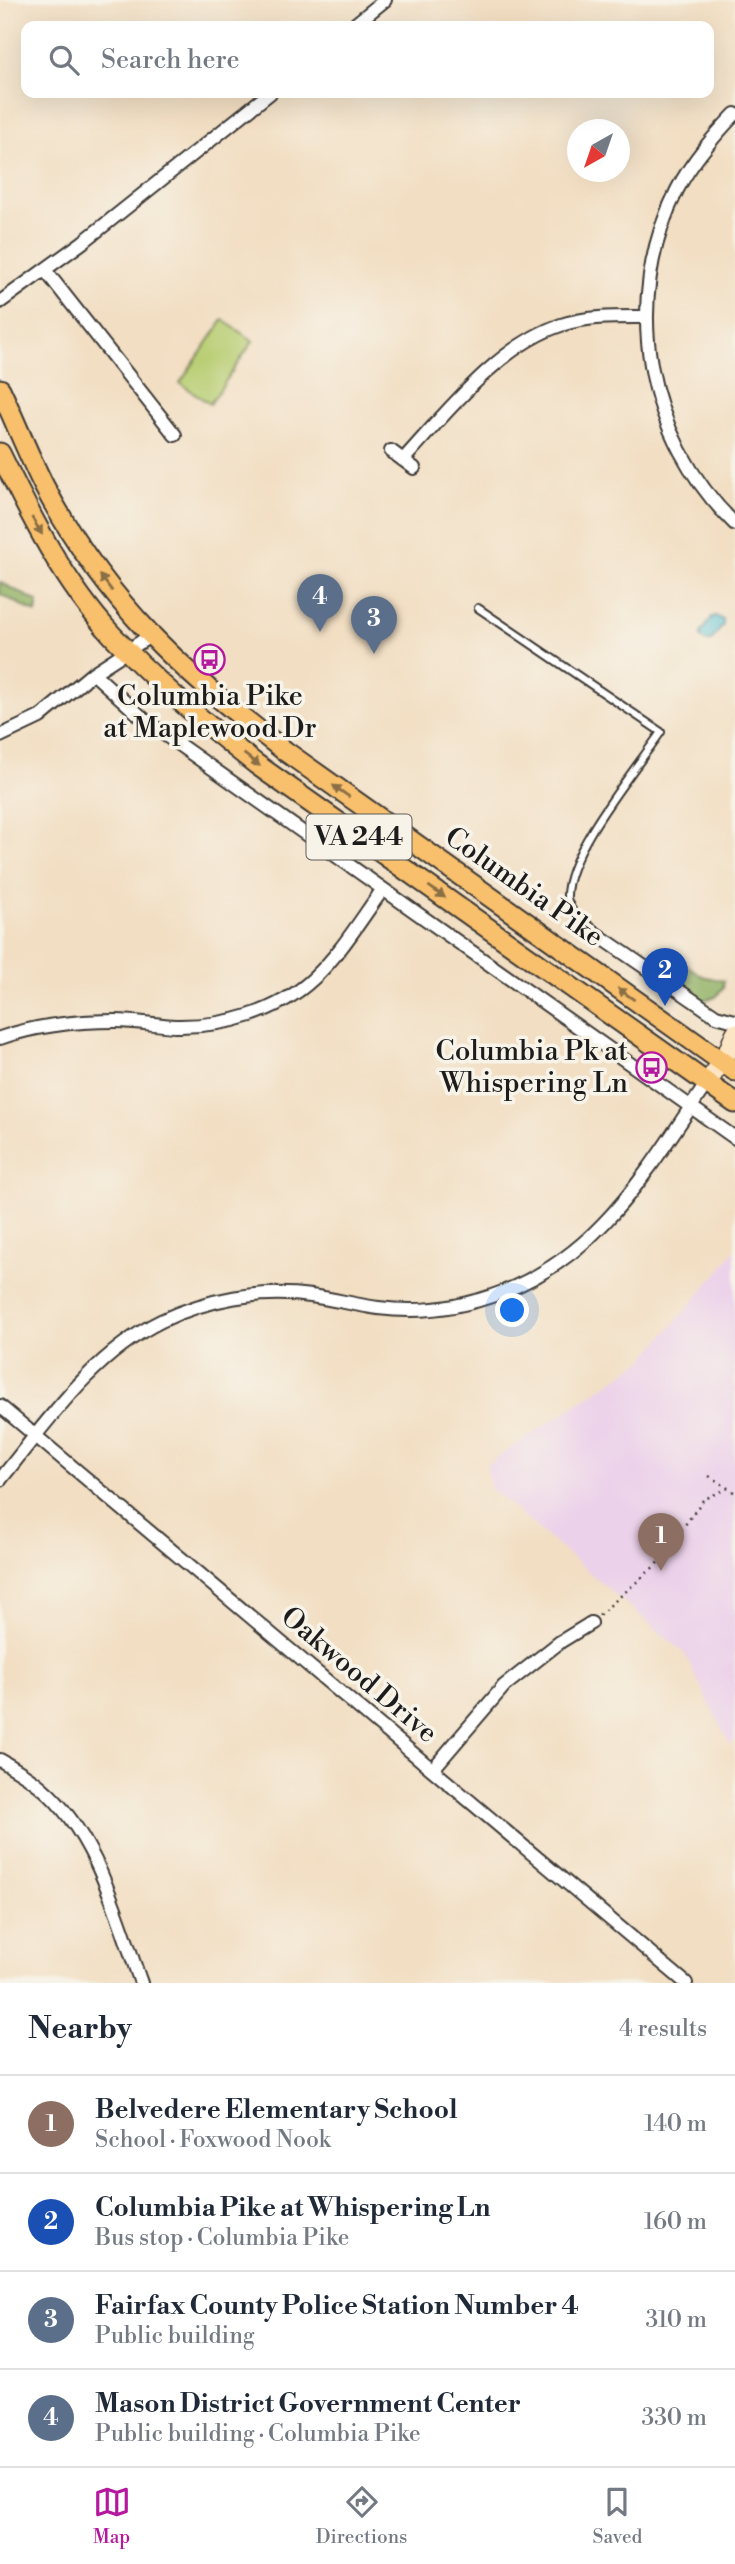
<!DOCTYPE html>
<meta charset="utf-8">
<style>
:root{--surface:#fff;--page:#f2f2f3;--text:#1f2937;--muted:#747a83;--line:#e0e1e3;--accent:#b5179e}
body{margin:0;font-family:"Libre Bodoni",serif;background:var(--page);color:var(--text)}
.compass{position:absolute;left:567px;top:119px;width:63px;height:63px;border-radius:50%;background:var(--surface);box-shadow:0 7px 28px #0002;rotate:220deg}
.you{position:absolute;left:513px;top:1311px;width:24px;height:24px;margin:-18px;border:5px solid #fff;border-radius:50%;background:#1a73e8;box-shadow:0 0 0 10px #1a73e833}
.badge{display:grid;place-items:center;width:46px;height:46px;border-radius:50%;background:var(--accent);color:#fff;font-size:23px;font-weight:700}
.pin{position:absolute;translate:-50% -58px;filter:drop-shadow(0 2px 4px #0008)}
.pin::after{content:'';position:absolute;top:37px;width:24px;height:21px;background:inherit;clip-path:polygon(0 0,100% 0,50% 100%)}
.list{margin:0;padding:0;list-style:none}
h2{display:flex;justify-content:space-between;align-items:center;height:91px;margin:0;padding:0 28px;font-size:30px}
h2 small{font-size:23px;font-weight:400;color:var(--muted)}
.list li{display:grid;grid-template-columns:46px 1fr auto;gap:21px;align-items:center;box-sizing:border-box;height:98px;padding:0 28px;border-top:2px solid var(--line)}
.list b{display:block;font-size:26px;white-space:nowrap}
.list p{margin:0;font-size:23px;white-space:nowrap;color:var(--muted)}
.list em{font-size:23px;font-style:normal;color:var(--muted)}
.icon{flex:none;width:38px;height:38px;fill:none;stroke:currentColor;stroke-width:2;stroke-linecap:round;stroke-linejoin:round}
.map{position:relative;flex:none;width:735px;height:1983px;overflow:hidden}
.search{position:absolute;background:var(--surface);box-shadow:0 7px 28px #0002;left:21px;right:21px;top:21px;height:77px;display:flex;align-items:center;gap:18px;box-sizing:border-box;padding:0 24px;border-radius:14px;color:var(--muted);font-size:26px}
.sheet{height:483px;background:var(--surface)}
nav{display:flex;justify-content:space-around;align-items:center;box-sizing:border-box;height:98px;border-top:2px solid var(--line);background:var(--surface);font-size:19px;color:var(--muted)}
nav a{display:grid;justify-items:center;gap:4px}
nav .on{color:var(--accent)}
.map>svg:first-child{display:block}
.built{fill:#ecd1ea}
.green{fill:#b8ce73;stroke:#6a7548;stroke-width:2}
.forest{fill:#92b165;stroke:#576640;stroke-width:2}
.water{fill:#55bed1;stroke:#386d76;stroke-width:2}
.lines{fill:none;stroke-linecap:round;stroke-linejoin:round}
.lane-casing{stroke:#3c3935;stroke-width:10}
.street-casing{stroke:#3c3935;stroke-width:16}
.secondary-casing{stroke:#3c3935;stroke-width:21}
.primary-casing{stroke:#3c3935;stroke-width:23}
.path{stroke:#3c3935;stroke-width:2.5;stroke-dasharray:2 5;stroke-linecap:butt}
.lane{stroke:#fff;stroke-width:6}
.street{stroke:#fff;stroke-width:12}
.secondary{stroke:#fce5c4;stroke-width:18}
.primary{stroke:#f8bf6c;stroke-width:19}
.oneway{fill:#8a6e44}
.labels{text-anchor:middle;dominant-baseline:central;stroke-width:7;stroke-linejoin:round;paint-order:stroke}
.shield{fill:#f7f3e8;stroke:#5e5c59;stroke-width:2}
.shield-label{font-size:26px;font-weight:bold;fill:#1c1c1c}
.poi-label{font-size:28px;fill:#1c1c1c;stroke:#f7f3e8}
.street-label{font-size:28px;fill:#1c1c1c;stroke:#f7f3e8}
</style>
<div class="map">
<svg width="735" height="1983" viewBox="0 0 735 1983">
<rect width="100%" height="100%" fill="#f7f3e8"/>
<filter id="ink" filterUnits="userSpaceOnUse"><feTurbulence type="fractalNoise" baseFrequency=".0143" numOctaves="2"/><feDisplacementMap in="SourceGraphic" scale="14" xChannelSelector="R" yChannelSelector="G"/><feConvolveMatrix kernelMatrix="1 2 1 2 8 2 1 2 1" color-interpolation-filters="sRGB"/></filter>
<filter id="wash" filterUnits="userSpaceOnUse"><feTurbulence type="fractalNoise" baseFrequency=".00686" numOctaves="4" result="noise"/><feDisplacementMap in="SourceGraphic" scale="28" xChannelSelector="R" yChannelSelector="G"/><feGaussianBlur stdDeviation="1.57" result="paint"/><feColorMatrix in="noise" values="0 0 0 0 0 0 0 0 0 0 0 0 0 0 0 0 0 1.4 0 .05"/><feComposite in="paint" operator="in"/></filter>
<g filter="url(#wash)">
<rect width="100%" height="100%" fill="#f2dec2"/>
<path class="built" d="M735,1249V1740L730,1745L684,1653L491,1489L486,1465L643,1360L721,1269Z"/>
<path class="green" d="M223,320L253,341L210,404L180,383Z"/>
<path class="forest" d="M0,582L38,602L36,613L0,594Z
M685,964L702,976L724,981L723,987L716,997L703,1000L672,980Z"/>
<path class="water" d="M716,616L723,620V625L711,641L706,642L701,638V633L712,617Z"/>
</g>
<g filter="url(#ink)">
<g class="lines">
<defs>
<path id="lane" d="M478,608L661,732C635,770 565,853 567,898C568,905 575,915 579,922"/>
<path id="street" d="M353,26L385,0
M735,114C713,137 692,161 677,190C621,302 645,437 735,524
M45,270L175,435
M0,302L83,242L270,93
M391,451L414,468
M403,460C446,413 499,345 561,325C588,316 618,317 646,317
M93,673L147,722L735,1138
M0,736L40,717L93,673L150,636
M579,922L716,1016L735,1021
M0,1038C37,1025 78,1021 116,1021C136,1021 156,1025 175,1026C225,1027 277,1013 314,978C341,953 361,919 383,889
M0,1406L686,1983
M0,1480C47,1422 92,1355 161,1321C207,1299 260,1289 311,1296C333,1299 356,1305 378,1308C463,1319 546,1284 603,1224C642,1184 676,1128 707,1083
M0,1760C14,1768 28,1776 41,1787C97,1834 117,1917 141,1983
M433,1769L504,1686L560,1642L591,1623"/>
<path id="secondary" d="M707,1083L726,1056L735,1033"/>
<path id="primary" d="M0,389C15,421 28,454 44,486C105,602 183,673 285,751L735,1071
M0,453C31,517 64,583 112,635C156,682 205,724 256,764L735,1103"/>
</defs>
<use href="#lane" class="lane-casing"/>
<use href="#street" class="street-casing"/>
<use href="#secondary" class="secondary-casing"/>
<use href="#primary" class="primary-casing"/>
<path class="path" d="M709,1476L728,1488
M599,1615L656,1565L703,1500L728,1488L735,1493"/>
<use href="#lane" class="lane"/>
<use href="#street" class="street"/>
<use href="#secondary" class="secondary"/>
<use href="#primary" class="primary"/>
</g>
<defs><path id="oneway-solid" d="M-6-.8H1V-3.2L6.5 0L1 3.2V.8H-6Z" transform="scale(1.75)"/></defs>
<g class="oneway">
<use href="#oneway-solid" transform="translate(37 526) rotate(59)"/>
<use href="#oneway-solid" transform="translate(106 583) rotate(-127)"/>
<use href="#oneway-solid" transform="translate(252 760) rotate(37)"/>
<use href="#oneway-solid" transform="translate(341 791) rotate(-145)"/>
<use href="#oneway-solid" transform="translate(437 892) rotate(35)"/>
<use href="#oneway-solid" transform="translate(626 994) rotate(-145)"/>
</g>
</g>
<defs>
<symbol id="bus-ring" viewBox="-11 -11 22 22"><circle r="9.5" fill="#f7f3e8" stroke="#b5179e" stroke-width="1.5"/><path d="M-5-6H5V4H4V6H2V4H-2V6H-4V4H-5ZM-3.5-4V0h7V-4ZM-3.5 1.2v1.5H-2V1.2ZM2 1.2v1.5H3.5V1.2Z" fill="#b5179e"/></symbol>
</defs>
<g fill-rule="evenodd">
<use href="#bus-ring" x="192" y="642" width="35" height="35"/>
<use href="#bus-ring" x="634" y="1050" width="35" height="35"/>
</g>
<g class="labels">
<rect class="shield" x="306.5" y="814.5" width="105" height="45" rx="5"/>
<g class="shield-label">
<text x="359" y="837">VA 244</text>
</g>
<g class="poi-label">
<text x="210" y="696">Columbia Pike<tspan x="210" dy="32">at Maplewood Dr</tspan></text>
<text x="628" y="1051" text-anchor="end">Columbia Pk at<tspan x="628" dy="32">Whispering Ln</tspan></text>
</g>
<g class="street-label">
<text transform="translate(524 887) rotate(35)">Columbia Pike</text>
<text transform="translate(359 1675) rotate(40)">Oakwood Drive</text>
</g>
</g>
</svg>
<svg class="compass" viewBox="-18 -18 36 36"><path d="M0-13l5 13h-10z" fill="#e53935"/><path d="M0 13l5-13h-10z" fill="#747a83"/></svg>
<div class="you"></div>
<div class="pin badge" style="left:661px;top:1571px;background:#8d6e63">1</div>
<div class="pin badge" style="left:665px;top:1006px;background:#1a4fb4">2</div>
<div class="pin badge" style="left:374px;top:654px;background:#5c6f8a">3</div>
<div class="pin badge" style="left:320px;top:632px;background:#5c6f8a">4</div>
<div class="search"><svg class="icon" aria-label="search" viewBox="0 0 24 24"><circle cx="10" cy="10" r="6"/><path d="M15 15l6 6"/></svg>Search here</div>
</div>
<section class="sheet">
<h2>Nearby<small>4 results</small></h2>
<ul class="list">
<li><span class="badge" style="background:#8d6e63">1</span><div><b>Belvedere Elementary School</b><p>School · Foxwood Nook</p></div><em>140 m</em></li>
<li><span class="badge" style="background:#1a4fb4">2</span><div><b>Columbia Pike at Whispering Ln</b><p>Bus stop · Columbia Pike</p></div><em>160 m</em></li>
<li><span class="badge" style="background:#5c6f8a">3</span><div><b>Fairfax County Police Station Number 4</b><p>Public building</p></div><em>310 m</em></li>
<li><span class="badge" style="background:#5c6f8a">4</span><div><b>Mason District Government Center</b><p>Public building · Columbia Pike</p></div><em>330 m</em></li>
</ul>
</section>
<nav>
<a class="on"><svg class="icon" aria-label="map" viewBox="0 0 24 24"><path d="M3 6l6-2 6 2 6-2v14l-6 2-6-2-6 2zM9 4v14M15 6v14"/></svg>Map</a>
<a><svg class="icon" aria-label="directions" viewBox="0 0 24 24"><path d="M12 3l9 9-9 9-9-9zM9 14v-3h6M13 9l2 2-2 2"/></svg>Directions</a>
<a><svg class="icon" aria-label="saved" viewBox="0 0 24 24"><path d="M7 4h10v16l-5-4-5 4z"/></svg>Saved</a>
</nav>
